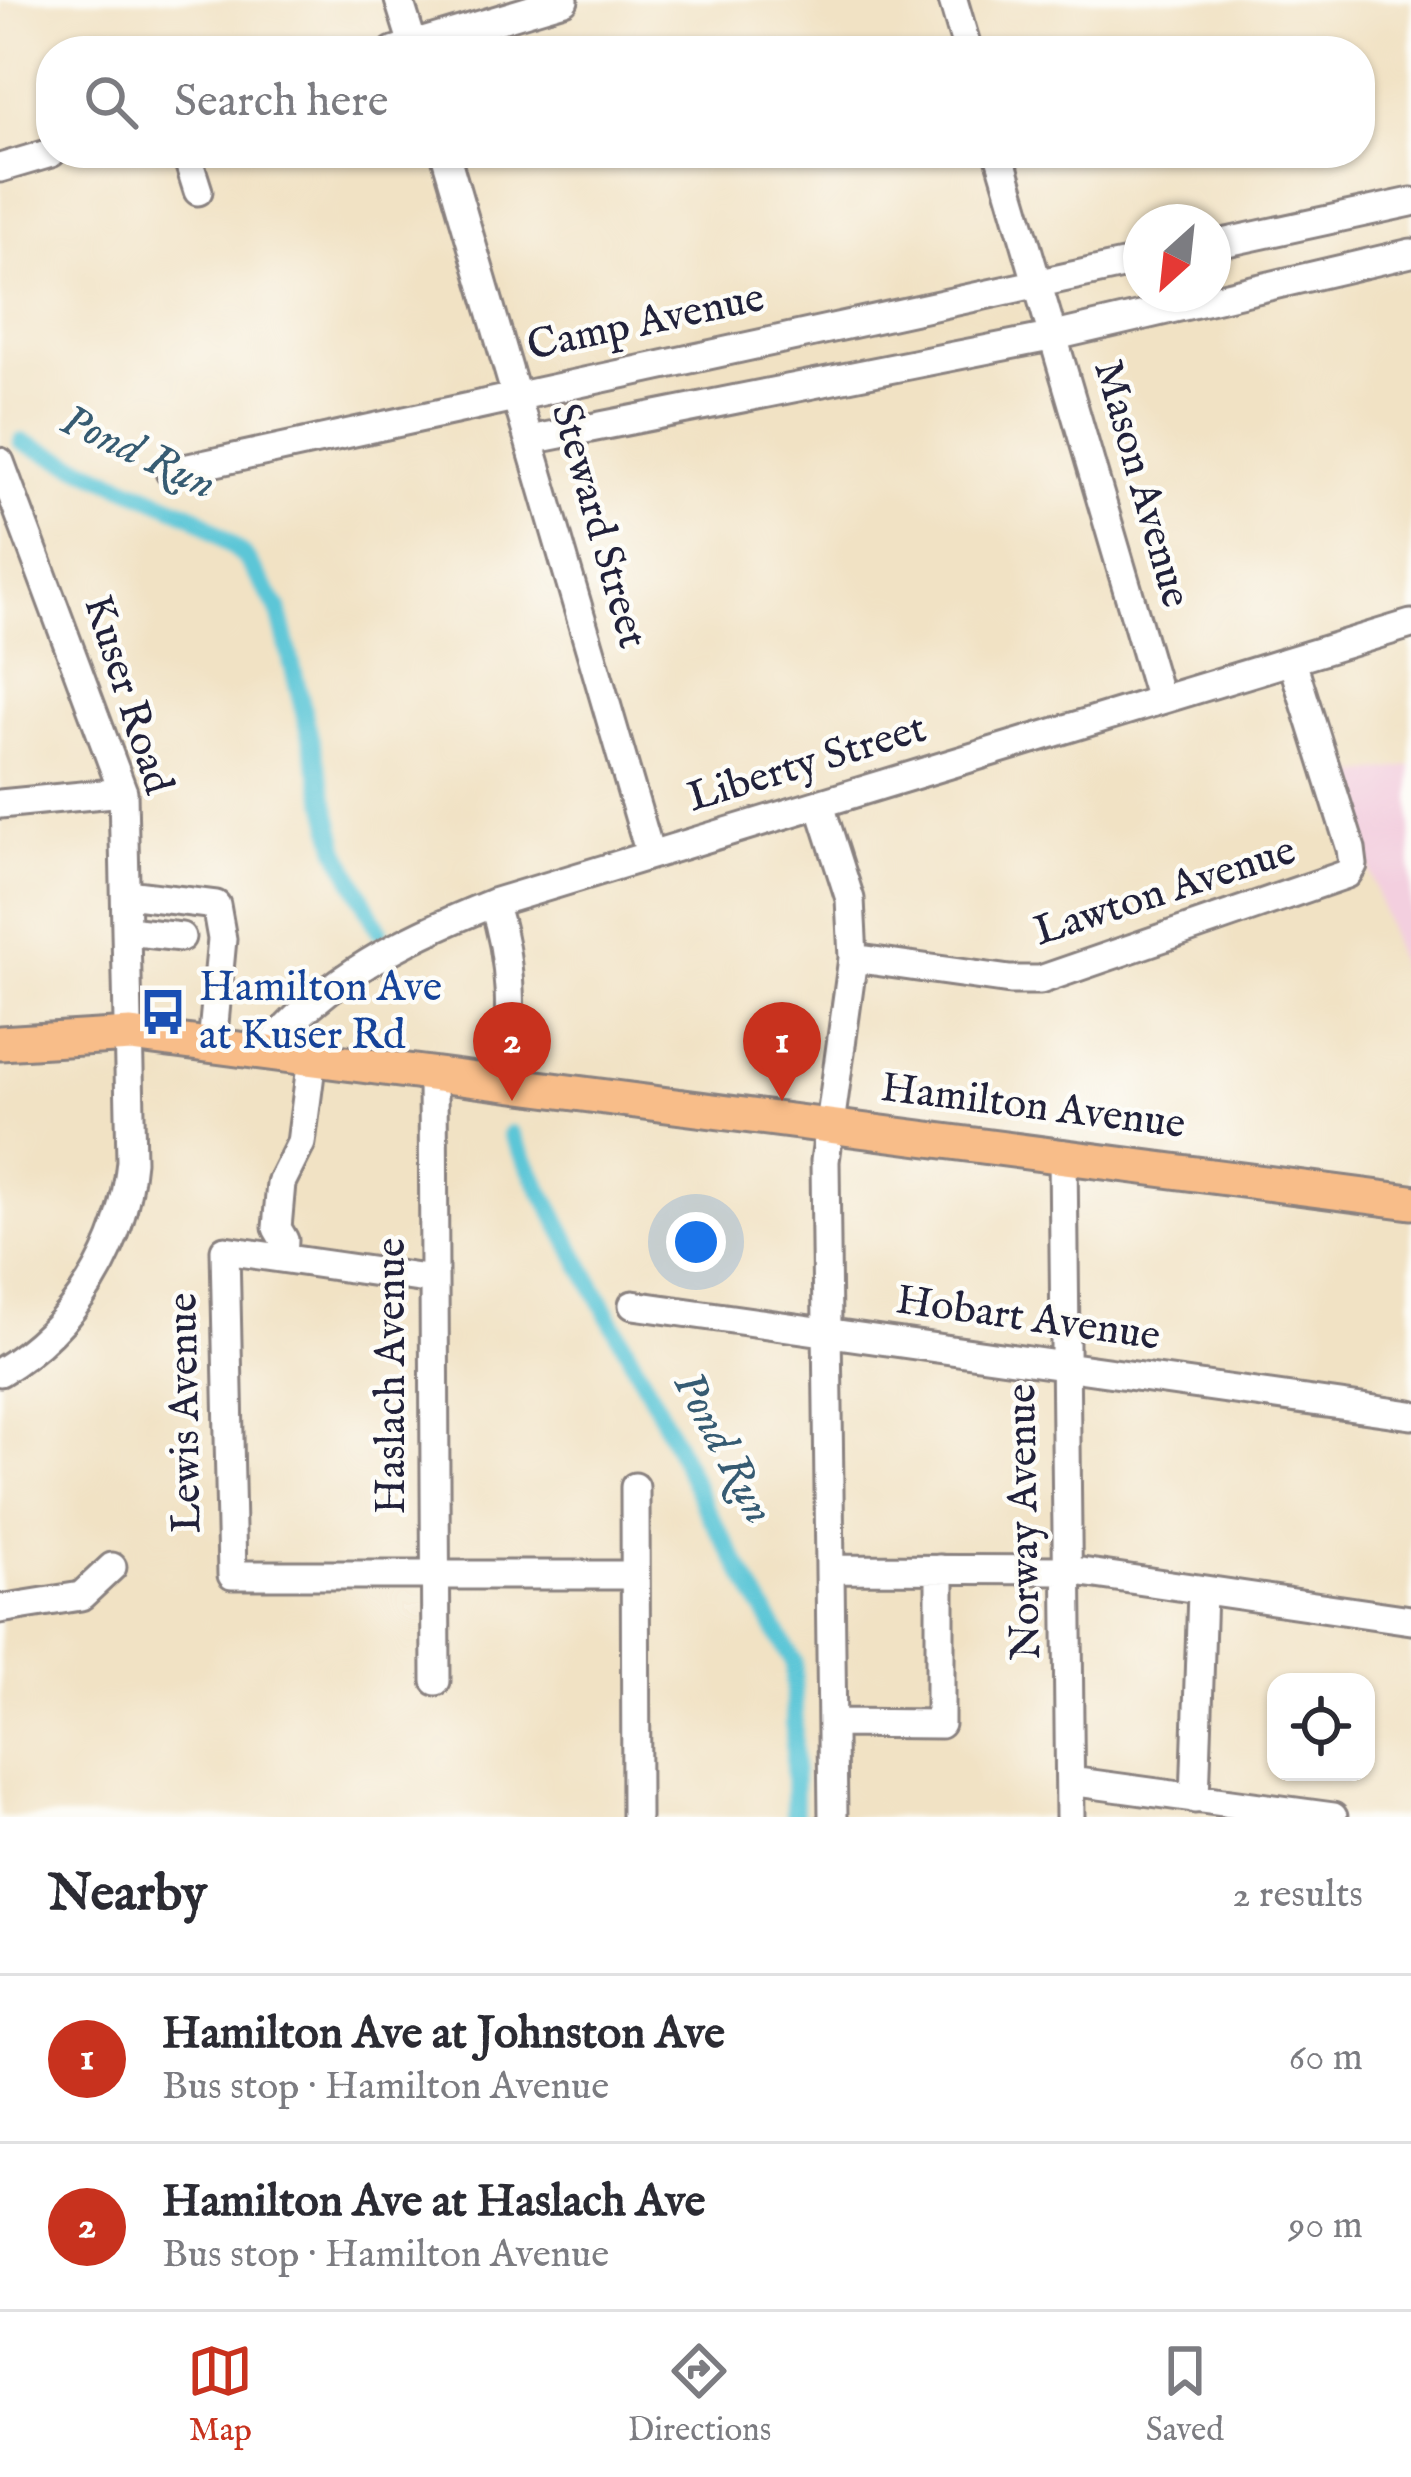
<!DOCTYPE html>
<meta charset="utf-8">
<style>
:root{--surface:#fff;--page:#f7f7f7;--text:#2b2b33;--muted:#7c7c81;--line:#e1e1e2;--accent:#c8321e}
body{margin:0;font-family:"IM FELL English",serif;background:var(--page);color:var(--text)}
.controls{position:absolute;right:36px;bottom:36px;display:grid;overflow:hidden;border-radius:24px;box-shadow:0 3px 9px #0004}
.controls button{width:108px;height:108px;display:grid;place-items:center;padding:0;border:0;border-bottom:3px solid var(--line);background:var(--surface);color:var(--text);font:60px sans-serif}
.compass{position:absolute;left:1123px;top:204px;width:108px;height:108px;border-radius:50%;background:var(--surface);box-shadow:0 3px 9px #0004;rotate:207deg}
.you{position:absolute;left:696px;top:1242px;width:42px;height:42px;margin:-30px;border:9px solid #fff;border-radius:50%;background:#1a73e8;box-shadow:0 0 0 18px #1a73e833}
.badge{display:grid;place-items:center;width:78px;height:78px;border-radius:50%;background:var(--accent);color:#fff;font-size:39px;font-weight:700}
.pin{position:absolute;translate:-50% -99px;filter:drop-shadow(0 3px 6px #0008)}
.pin::after{content:'';position:absolute;top:63px;width:42px;height:36px;background:inherit;clip-path:polygon(0 0,100% 0,50% 100%)}
.list{margin:0;padding:0;list-style:none}
h2{display:flex;justify-content:space-between;align-items:center;height:156px;margin:0;padding:0 48px;font-size:51px}
h2 small{font-size:39px;font-weight:400;color:var(--muted)}
.list li{display:grid;grid-template-columns:78px 1fr auto;gap:36px;align-items:center;box-sizing:border-box;height:168px;padding:0 48px;border-top:3px solid var(--line)}
.list b{display:block;font-size:45px;white-space:nowrap}
.list p{margin:0;font-size:39px;white-space:nowrap;color:var(--muted)}
.list em{font-size:39px;font-style:normal;color:var(--muted)}
.icon{flex:none;width:66px;height:66px;fill:none;stroke:currentColor;stroke-width:2;stroke-linecap:round;stroke-linejoin:round}
.map{position:relative;flex:none;width:1411px;height:1817px;overflow:hidden}
.search{position:absolute;background:var(--surface);box-shadow:0 3px 9px #0004;left:36px;right:36px;top:36px;height:132px;display:flex;align-items:center;gap:30px;box-sizing:border-box;padding:0 42px;border-radius:48px;color:var(--muted);font-size:45px}
.sheet{height:492px;background:var(--surface)}
nav{display:flex;justify-content:space-around;align-items:center;box-sizing:border-box;height:168px;border-top:3px solid var(--line);background:var(--surface);font-size:33px;color:var(--muted)}
nav a{display:grid;justify-items:center;gap:6px}
nav .on{color:var(--accent)}
.map>svg:first-child{display:block}
.built{fill:#f3cfdf}
.lines{fill:none;stroke-linecap:round;stroke-linejoin:round}
.canal{stroke:#5cc6d7;stroke-width:18}
.minor-casing{stroke:#8a8280;stroke-width:33}
.major-casing{stroke:#8a8280;stroke-width:39}
.minor{stroke:#fff;stroke-width:27}
.major{stroke:#f8bd89;stroke-width:33}
.labels{text-anchor:middle;dominant-baseline:central;stroke-width:9;stroke-linejoin:round;paint-order:stroke}
.street-label{font-size:42px;fill:#22223b;stroke:#fdfcf7}
.transit-label{font-size:42px;fill:#164399;stroke:#fdfcf7;text-anchor:start}
.water-label{font-size:45px;font-style:italic;fill:#365b72;stroke:#fdfcf7}
</style>
<div class="map">
<svg width="1411" height="1817" viewBox="0 0 1411 1817">
<rect width="100%" height="100%" fill="#fdfcf7"/>
<filter id="ink" filterUnits="userSpaceOnUse"><feTurbulence type="fractalNoise" baseFrequency=".00833" numOctaves="2"/><feDisplacementMap in="SourceGraphic" scale="24" xChannelSelector="R" yChannelSelector="G"/><feConvolveMatrix kernelMatrix="1 2 1 2 8 2 1 2 1" color-interpolation-filters="sRGB"/></filter>
<filter id="wash" filterUnits="userSpaceOnUse"><feTurbulence type="fractalNoise" baseFrequency=".004" numOctaves="4" result="noise"/><feDisplacementMap in="SourceGraphic" scale="48" xChannelSelector="R" yChannelSelector="G"/><feGaussianBlur stdDeviation="2.7" result="paint"/><feColorMatrix in="noise" values="0 0 0 0 0 0 0 0 0 0 0 0 0 0 0 0 0 1.4 0 .05"/><feComposite in="paint" operator="in"/></filter>
<g filter="url(#wash)">
<rect width="100%" height="100%" fill="#f1e2c4"/>
<path class="built" d="M1411,766V1004L1341,776Z"/>
<g class="lines">
<path class="canal" d="M22,442L197,517L245,557L278,608L338,850L379,930
M511,1134L654,1400L706,1509L794,1662V1817"/>
</g>
</g>
<g filter="url(#ink)">
<g class="lines">
<defs>
<path id="minor" d="M399,0L415,51
M953,0L968,51
M393,51L564,0
M186,153L198,191
M445,153L650,854
M999,153L1160,700
M0,168L51,153
M1213,245L1411,202
M530,440L1055,336L1411,253
M0,462L123,792L131,1161C123,1248 75,1327 0,1372
M170,472L1141,261
M0,804L123,792
M820,805L850,899L853,958L825,1161L833,1817
M127,894L216,905L222,939L212,1045
M493,903C513,961 512,1020 505,1081
M127,931L181,937
M853,958L1010,980H1040L1347,874L1353,865L1351,849L1292,661
M264,1053C324,978 406,938 493,903L1411,624
M433,1072L436,1681
M1063,1154L1070,1817
M283,1258L284,1240L277,1228L281,1183L301,1143L312,1058
M433,1280L225,1250L232,1575H635
M633,1305L1411,1415
M635,1487L636,1817
M830,1569L1068,1570L1411,1620
M0,1609L81,1596L112,1567
M832,1723L940,1724V1569
M1070,1781L1333,1817
M1195,1799L1202,1592"/>
<path id="major" d="M0,1043L131,1035L1411,1202"/>
</defs>
<use href="#minor" class="minor-casing"/>
<use href="#major" class="major-casing"/>
<use href="#minor" class="minor"/>
<use href="#major" class="major"/>
</g>
</g>
<defs>
<symbol id="bus-bare" viewBox="-9 -9 18 18"><path d="M-5-6H5V4H4V6H2V4H-2V6H-4V4H-5ZM-3.5-4V0h7V-4ZM-3.5 1.2v1.5H-2V1.2ZM2 1.2v1.5H3.5V1.2Z" fill="#1a4fb4" stroke="#fdfcf7" stroke-width="2.5" paint-order="stroke"/></symbol>
</defs>
<g fill-rule="evenodd">
<use href="#bus-bare" x="130" y="979" width="66" height="66"/>
</g>
<g class="labels">
<g class="street-label">
<text transform="translate(646 323) rotate(-12)">Camp Avenue</text>
<text transform="translate(1141 484) rotate(74)">Mason Avenue</text>
<text transform="translate(598 526) rotate(74)">Steward Street</text>
<text transform="translate(127 695) rotate(72)">Kuser Road</text>
<text transform="translate(807 764) rotate(-17)">Liberty Street</text>
<text transform="translate(1165 892) rotate(-18)">Lawton Avenue</text>
<text transform="translate(1033 1107) rotate(7)">Hamilton Avenue</text>
<text transform="translate(1028 1319) rotate(8)">Hobart Avenue</text>
<text transform="translate(392 1376) rotate(-90)">Haslach Avenue</text>
<text transform="translate(186 1413) rotate(-91)">Lewis Avenue</text>
<text transform="translate(1025 1522) rotate(-91)">Norway Avenue</text>
</g>
<g class="transit-label">
<text x="199" y="988">Hamilton Ave<tspan x="199" dy="48">at Kuser Rd</tspan></text>
</g>
<g class="water-label">
<text transform="translate(138 453) rotate(25)">Pond Run</text>
<text transform="translate(723 1448) rotate(62)">Pond Run</text>
</g>
</g>
</svg>
<div class="controls">
<button><svg class="icon" aria-label="locate" viewBox="0 0 24 24"><circle cx="12" cy="12" r="6"/><path d="M12 2v4M12 18v4M2 12h4M18 12h4"/></svg></button>
</div>
<svg class="compass" viewBox="-18 -18 36 36"><path d="M0-13l5 13h-10z" fill="#e53935"/><path d="M0 13l5-13h-10z" fill="#7c7c81"/></svg>
<div class="you"></div>
<div class="pin badge" style="left:782px;top:1101px">1</div>
<div class="pin badge" style="left:512px;top:1101px">2</div>
<div class="search"><svg class="icon" aria-label="search" viewBox="0 0 24 24"><circle cx="10" cy="10" r="6"/><path d="M15 15l6 6"/></svg>Search here</div>
</div>
<section class="sheet">
<h2>Nearby<small>2 results</small></h2>
<ul class="list">
<li><span class="badge">1</span><div><b>Hamilton Ave at Johnston Ave</b><p>Bus stop · Hamilton Avenue</p></div><em>60 m</em></li>
<li><span class="badge">2</span><div><b>Hamilton Ave at Haslach Ave</b><p>Bus stop · Hamilton Avenue</p></div><em>90 m</em></li>
</ul>
</section>
<nav>
<a class="on"><svg class="icon" aria-label="map" viewBox="0 0 24 24"><path d="M3 6l6-2 6 2 6-2v14l-6 2-6-2-6 2zM9 4v14M15 6v14"/></svg>Map</a>
<a><svg class="icon" aria-label="directions" viewBox="0 0 24 24"><path d="M12 3l9 9-9 9-9-9zM9 14v-3h6M13 9l2 2-2 2"/></svg>Directions</a>
<a><svg class="icon" aria-label="saved" viewBox="0 0 24 24"><path d="M7 4h10v16l-5-4-5 4z"/></svg>Saved</a>
</nav>
